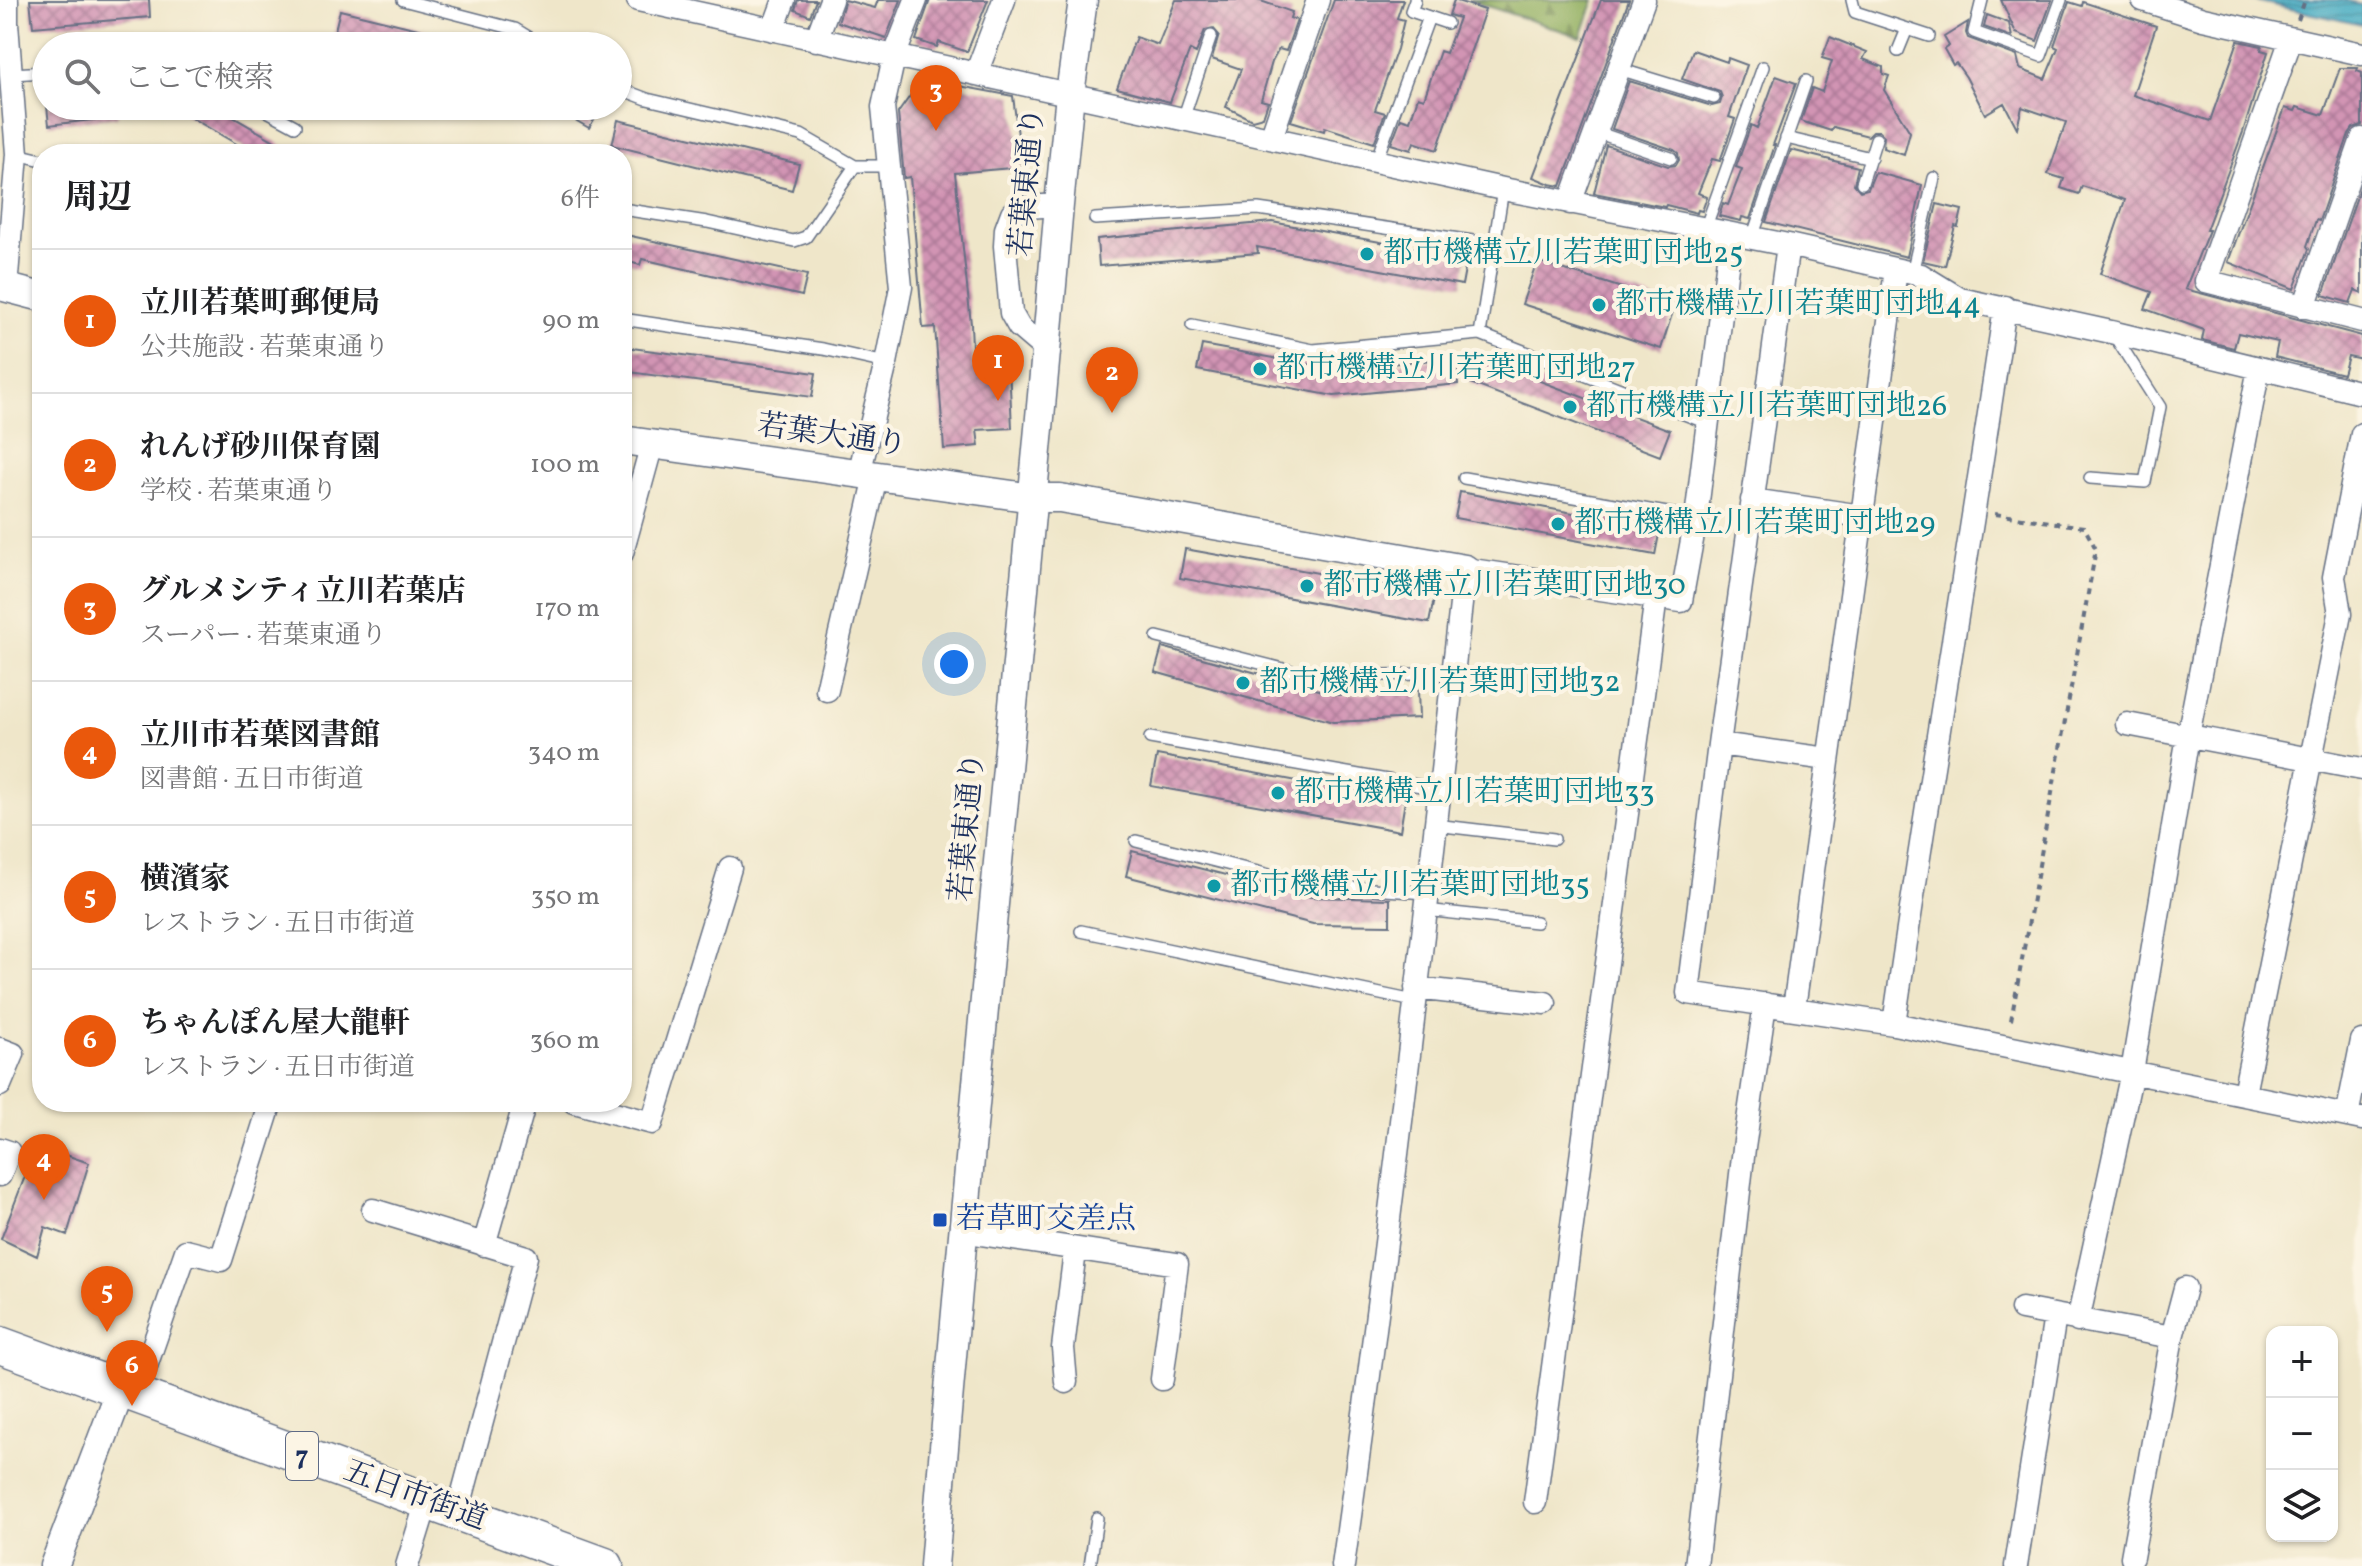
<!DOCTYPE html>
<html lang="ja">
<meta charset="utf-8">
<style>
:root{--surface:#fff;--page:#f6f6f6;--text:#202124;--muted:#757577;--line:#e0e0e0;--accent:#ea580c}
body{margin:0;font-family:Vollkorn,"Noto Serif JP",serif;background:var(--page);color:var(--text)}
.controls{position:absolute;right:24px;bottom:24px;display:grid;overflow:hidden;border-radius:16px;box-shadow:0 2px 6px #0004}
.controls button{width:72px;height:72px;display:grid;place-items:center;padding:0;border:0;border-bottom:2px solid var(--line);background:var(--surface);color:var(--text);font:40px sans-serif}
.you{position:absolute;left:954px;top:664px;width:28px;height:28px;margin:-20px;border:6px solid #fff;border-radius:50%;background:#1a73e8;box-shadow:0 0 0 12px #1a73e833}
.badge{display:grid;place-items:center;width:52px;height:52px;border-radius:50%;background:var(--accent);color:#fff;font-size:26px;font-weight:700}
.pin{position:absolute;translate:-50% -66px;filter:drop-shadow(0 2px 4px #0008)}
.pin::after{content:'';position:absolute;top:42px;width:28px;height:24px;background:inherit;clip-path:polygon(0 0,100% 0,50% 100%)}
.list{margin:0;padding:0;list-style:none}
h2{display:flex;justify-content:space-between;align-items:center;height:104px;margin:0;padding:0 32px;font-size:34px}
h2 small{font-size:26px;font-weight:400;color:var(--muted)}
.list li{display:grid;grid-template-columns:52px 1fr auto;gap:24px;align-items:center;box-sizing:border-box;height:144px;padding:0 32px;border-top:2px solid var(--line)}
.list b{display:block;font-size:30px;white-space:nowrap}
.list p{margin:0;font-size:26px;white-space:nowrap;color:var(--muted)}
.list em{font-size:26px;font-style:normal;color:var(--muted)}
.icon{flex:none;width:44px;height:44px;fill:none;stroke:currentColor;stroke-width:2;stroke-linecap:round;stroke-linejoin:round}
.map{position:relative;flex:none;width:2362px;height:1566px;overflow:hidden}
.search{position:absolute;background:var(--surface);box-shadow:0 2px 6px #0004;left:32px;top:32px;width:600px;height:88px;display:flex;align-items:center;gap:20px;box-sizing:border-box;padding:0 28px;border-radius:44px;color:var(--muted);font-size:30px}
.panel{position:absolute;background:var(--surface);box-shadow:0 2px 6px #0004;left:32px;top:144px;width:600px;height:968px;border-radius:32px}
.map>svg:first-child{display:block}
.forest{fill:url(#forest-firs);stroke:#587062;stroke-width:2}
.water{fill:url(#water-rules);stroke:#2e6c90;stroke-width:2}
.building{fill:url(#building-cross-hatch)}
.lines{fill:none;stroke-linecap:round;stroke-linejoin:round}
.service-casing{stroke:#656f83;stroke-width:14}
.minor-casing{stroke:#656f83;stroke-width:25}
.tertiary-casing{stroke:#656f83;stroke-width:31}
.primary-casing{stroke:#656f83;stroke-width:39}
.path{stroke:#656f83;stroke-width:4;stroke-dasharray:6 6;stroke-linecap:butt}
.service{stroke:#fff;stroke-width:11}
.minor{stroke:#fff;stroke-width:22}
.tertiary{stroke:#fff;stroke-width:28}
.primary{stroke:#fff;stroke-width:36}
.culture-dot{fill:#0f9aa8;stroke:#fcf5e5;stroke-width:3}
.transit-dot{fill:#1a4fb4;stroke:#fcf5e5;stroke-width:3}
.labels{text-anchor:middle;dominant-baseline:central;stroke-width:8;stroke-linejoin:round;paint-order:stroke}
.shield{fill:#fcf5e5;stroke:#5e6a86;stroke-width:2}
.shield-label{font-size:28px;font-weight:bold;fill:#1b2f5e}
.street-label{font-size:30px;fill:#1b2f5e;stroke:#fcf5e5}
.culture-label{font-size:30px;fill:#0d838f;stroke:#fcf5e5;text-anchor:start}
.transit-label{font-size:30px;fill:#164399;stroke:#fcf5e5;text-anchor:start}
</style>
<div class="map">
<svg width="2362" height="1566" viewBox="0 0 2362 1566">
<defs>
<pattern id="forest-firs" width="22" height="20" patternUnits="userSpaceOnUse" patternTransform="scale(2)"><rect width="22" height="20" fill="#96b266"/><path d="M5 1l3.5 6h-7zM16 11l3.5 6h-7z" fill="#7a9157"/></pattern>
<pattern id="water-rules" width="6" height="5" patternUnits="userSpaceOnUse" patternTransform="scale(2)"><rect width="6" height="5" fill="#42aac2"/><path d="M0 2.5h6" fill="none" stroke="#368ba1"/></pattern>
<pattern id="building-cross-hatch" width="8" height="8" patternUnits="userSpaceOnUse" patternTransform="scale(2)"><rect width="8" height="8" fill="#d294b4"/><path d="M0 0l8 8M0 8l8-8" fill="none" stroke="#aa7996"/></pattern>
</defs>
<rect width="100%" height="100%" fill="#fcf5e5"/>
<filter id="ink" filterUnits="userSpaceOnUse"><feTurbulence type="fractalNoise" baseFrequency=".0125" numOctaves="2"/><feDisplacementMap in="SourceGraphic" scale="16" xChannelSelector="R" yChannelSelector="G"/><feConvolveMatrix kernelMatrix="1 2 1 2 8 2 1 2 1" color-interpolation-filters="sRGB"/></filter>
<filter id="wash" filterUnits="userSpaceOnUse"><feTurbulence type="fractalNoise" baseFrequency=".006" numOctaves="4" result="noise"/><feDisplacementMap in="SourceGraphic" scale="32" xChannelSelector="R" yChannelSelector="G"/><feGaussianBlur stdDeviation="1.8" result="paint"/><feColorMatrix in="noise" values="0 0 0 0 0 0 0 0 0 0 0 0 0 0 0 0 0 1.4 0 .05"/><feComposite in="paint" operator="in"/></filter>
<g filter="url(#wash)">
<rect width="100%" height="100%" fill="#efe6c9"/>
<path class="forest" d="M1469,0H1594L1581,37Z"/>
<path class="water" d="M2251,0H2341L2362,5V25Z"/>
<g id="blocks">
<path class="building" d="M30,0H149L150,17L33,27Z
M798,0H816L810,16L795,10Z
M845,0L875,8L878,0H901L886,38L838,22Z
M930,0H988L967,52L939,42L937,47L916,40Z
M1176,0H1258L1292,12L1290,18L1297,20L1286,51L1279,49L1272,62L1261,100L1268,102L1263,117L1252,120L1226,107L1241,69L1212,59L1219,35L1213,28L1205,30L1196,53L1190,50L1170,102L1117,88L1136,37L1158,45Z
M1334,0H1403L1397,18L1404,20L1397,49L1375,110L1385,113L1374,143L1325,127L1324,131L1291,121Z
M1454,0L1485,10L1437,150L1414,142L1411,150L1391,144L1401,118L1410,121L1418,97L1424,99L1440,51L1446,53L1459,18L1449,15Z
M1601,0H1629L1561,186L1550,184L1533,177Z
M2001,0H2052L2037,41L2016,33Z
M2069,2L2082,6L2083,2L2156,26L2133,95L2210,121L2238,41L2262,46L2261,50L2268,52L2243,132L2206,230H2209L2185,289L2362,336V359L2348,356L2343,374L2275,357L2278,342L2238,333L2234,348L2202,340L2204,330L2145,309L2152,292L2100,274L2125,200L2082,186L2079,194L2061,188L2064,179L2048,174L2066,122L2022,107L2017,128L2004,103L1985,114L1966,77L1956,63L1953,65L1944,49L1949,46L1944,37L1968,22L1966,33L1968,38L2017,56L2020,69L2045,79L2058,48L2054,46Z
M340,10L463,40L462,46H367L333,38Z
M1987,15L2009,23L2012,37L1984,27Z
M1830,37L1867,52L1863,59L1883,67V74L1889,76L1884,90L1910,132L1904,155L1883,148L1884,136L1879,131H1873L1868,136L1833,127L1831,131L1801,121L1812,88L1822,92L1832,61L1822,58Z
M1693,50L1727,62L1728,58L1747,65L1729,117L1735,119L1720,161L1712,159L1698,193L1707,197L1702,211L1698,210L1697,213L1666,205L1665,207L1594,193L1606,145L1668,166L1676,165L1679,160L1678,153L1674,150L1612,129L1629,81L1712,106L1720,104L1722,97L1720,92L1682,79Z
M2340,68H2358L2357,71L2362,73V125L2353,128L2349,134L2319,221L2316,220L2307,246L2309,249L2294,289L2228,262L2285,108L2295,111L2297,107L2323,115Z
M1776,76L1796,83L1773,145H1775L1750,219L1742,217L1741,221L1719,216L1723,203L1728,205L1742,169L1736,167L1751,125L1757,128Z
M922,79L1013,96L1022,167L955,173L971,324L973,369L1009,367L1012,428L977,430L979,446L944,449L935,327L923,328L910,177L904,178L898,113Z
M47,106H117L118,117L49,125Z
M171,106H214L297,154H254Z
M551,106H602L589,128Z
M618,120L799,164L792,190L612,145Z
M1791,150L1858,167L1854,184L1860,191L1868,189L1875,172L1922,185L1907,257L1766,222Z
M2362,182V293L2355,290L2350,303L2323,295Z
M1937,204L1962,210L1958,227L1955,226L1945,266L1923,261Z
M1272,222L1467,258L1462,285L1257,247L1258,253L1099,266L1097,239Z
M622,234L807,275L802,296L642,259L640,265L622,260Z
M1537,261L1675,305L1661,349L1522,304Z
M1202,345L1335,369L1455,358L1458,384L1334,396L1197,370Z
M632,348L816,373L812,397L629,372Z
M1479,358L1670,430L1660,456L1470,383Z
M1460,492L1660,529L1655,555L1455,518Z
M1185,549L1435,594L1429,623L1180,578Z
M1162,647L1337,695L1418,690L1419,718L1333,722L1155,672Z
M1157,755L1405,801L1400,831L1151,786Z
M1132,851L1311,897L1390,899V925L1313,924L1126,876Z
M37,1145L89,1163L67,1235L45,1227L37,1256L1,1239Z"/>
</g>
</g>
<g filter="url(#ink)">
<use href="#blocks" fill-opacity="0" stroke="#656f83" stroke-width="2"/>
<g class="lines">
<defs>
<path id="service" d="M403,0L515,29L543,46
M1415,0L1411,11L1447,23
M1852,0L1855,12L1929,36
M1982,0L1974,32L2041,56L2061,0
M1898,51L1907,29
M1619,69L1714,98
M12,74L46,72
M618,88L647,99L801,135L855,166H888
M258,106L295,126
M1183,119L1211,36
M1596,132L1671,158
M1786,138L1871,158
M17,154L42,160
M1376,161L1429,17
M1862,183L1876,139
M622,209L707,222L794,241L806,237L855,166
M1095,219L1258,209L1493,244
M1705,229L1763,67
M1752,238L1806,81
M1912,273L1934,178
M622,319L823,349L886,363
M1192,325L1313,350L1480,334L1707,423
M1480,334L1503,189
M1464,478L1696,518
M2090,478L2145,482L2160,407L2114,335
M1157,637L1315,677L1453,673
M1150,738L1438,789
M1435,825L1554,839
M1136,841L1305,884L1426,893
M1425,910L1536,922
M1081,931L1414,1001
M1090,1566L1097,1518"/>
<path id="minor" d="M638,0L1503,189L1788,245L1912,273L1921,275L1960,299L2111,332L2362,393
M2143,0L2203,19L2362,54
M773,30L784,0
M2291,39L2206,281L2362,321
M816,40L831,0
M976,74L1004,0
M1271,138L1318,0
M1570,203L1644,0
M1788,245L1719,744L1688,993L1894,1024L2362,1119
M6,288L17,154L7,23V0
M2304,307L2362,139
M1046,350L1019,327L1011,313L1005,246L1006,229L1012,213L1027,207L1059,205
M859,474L886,363L901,287L883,107L894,57L916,0
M1752,500L1862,516
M622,553L652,444
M827,690L876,476
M2127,724L2362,769
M1719,744L1828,759
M1416,988L1545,1003
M1794,1008L1896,270
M1894,1024C1928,785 1970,547 2005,307
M0,1049L13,1054L0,1085
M2244,1094L2340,614L2334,577L2362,434
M574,1102L652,1123L730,868
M2347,1116L2362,1041
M0,1149L9,1152L0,1175
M373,1210L526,1257L458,1511
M961,1231L1177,1264L1162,1379
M484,1245L525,1102
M2022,1309L2172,1337
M2078,1321L2132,1072L2188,736L2259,368
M1066,1382L1063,1348L1075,1251
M136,1395L186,1251L221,1260L271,1102
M1535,1502L1656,597
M2132,1557L2172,1337L2185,1288
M407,1566L427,1501
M1343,1566C1390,1235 1427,902 1465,569L1681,601L1696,518L1731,234
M1696,1566L1744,1148L1765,1004
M2016,1566L2055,1316"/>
<path id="tertiary" d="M0,286L42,297
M622,440L1033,498H1060L1465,569
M54,1566L121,1389
M934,1566C971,1112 1020,659 1059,205L1070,94L1083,0"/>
<path id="primary" d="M0,1345L605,1566"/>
</defs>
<use href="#service" class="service-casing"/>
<use href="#minor" class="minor-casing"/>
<use href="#tertiary" class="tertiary-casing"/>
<use href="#primary" class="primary-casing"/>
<path class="path" d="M2298,20L2305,0
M1995,514L2084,527L2096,549L2010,1026"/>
<use href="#service" class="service"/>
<use href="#minor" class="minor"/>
<use href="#tertiary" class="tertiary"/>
<use href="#primary" class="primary"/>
</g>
</g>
<g class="culture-dot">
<circle cx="1367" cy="254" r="8"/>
<circle cx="1599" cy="305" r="8"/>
<circle cx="1260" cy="369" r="8"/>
<circle cx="1570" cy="407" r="8"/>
<circle cx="1558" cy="524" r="8"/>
<circle cx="1307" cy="586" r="8"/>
<circle cx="1243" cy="683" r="8"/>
<circle cx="1278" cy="793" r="8"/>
<circle cx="1214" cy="886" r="8"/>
</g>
<rect class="transit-dot" x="932" y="1212" width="16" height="16" rx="4"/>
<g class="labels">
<rect class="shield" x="286" y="1432" width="32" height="48" rx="6"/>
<g class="shield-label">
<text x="302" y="1456">7</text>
</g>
<g class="street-label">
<text transform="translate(1028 182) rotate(-85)">若葉東通り</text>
<text transform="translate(832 436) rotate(8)">若葉大通り</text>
<text transform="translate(968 827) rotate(-85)">若葉東通り</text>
<text transform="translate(415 1496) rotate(20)">五日市街道</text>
</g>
<g class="culture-label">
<text x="1383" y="254">都市機構立川若葉町団地25</text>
<text x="1615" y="305">都市機構立川若葉町団地44</text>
<text x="1276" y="369">都市機構立川若葉町団地27</text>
<text x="1586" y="407">都市機構立川若葉町団地26</text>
<text x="1574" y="524">都市機構立川若葉町団地29</text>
<text x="1323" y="586">都市機構立川若葉町団地30</text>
<text x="1259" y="683">都市機構立川若葉町団地32</text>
<text x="1294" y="793">都市機構立川若葉町団地33</text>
<text x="1230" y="886">都市機構立川若葉町団地35</text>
</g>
<g class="transit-label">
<text x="956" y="1220">若草町交差点</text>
</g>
</g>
</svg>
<div class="controls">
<button>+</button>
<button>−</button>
<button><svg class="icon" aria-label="layers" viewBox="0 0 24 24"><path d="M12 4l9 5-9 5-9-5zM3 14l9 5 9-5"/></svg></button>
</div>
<div class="you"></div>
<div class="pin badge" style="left:998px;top:401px">1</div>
<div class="pin badge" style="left:1112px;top:413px">2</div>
<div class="pin badge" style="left:936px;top:131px">3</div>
<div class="pin badge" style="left:44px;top:1200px">4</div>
<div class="pin badge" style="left:107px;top:1332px">5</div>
<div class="pin badge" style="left:132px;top:1406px">6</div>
<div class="search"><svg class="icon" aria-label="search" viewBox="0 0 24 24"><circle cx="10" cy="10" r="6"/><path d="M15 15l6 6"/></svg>ここで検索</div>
<section class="panel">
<h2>周辺<small>6件</small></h2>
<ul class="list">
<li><span class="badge">1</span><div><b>立川若葉町郵便局</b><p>公共施設 · 若葉東通り</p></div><em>90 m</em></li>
<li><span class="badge">2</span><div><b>れんげ砂川保育園</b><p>学校 · 若葉東通り</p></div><em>100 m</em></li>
<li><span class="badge">3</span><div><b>グルメシティ立川若葉店</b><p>スーパー · 若葉東通り</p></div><em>170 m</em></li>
<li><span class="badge">4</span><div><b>立川市若葉図書館</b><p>図書館 · 五日市街道</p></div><em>340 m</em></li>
<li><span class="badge">5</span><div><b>横濱家</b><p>レストラン · 五日市街道</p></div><em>350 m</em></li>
<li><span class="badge">6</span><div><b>ちゃんぽん屋大龍軒</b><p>レストラン · 五日市街道</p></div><em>360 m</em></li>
</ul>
</section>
</div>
